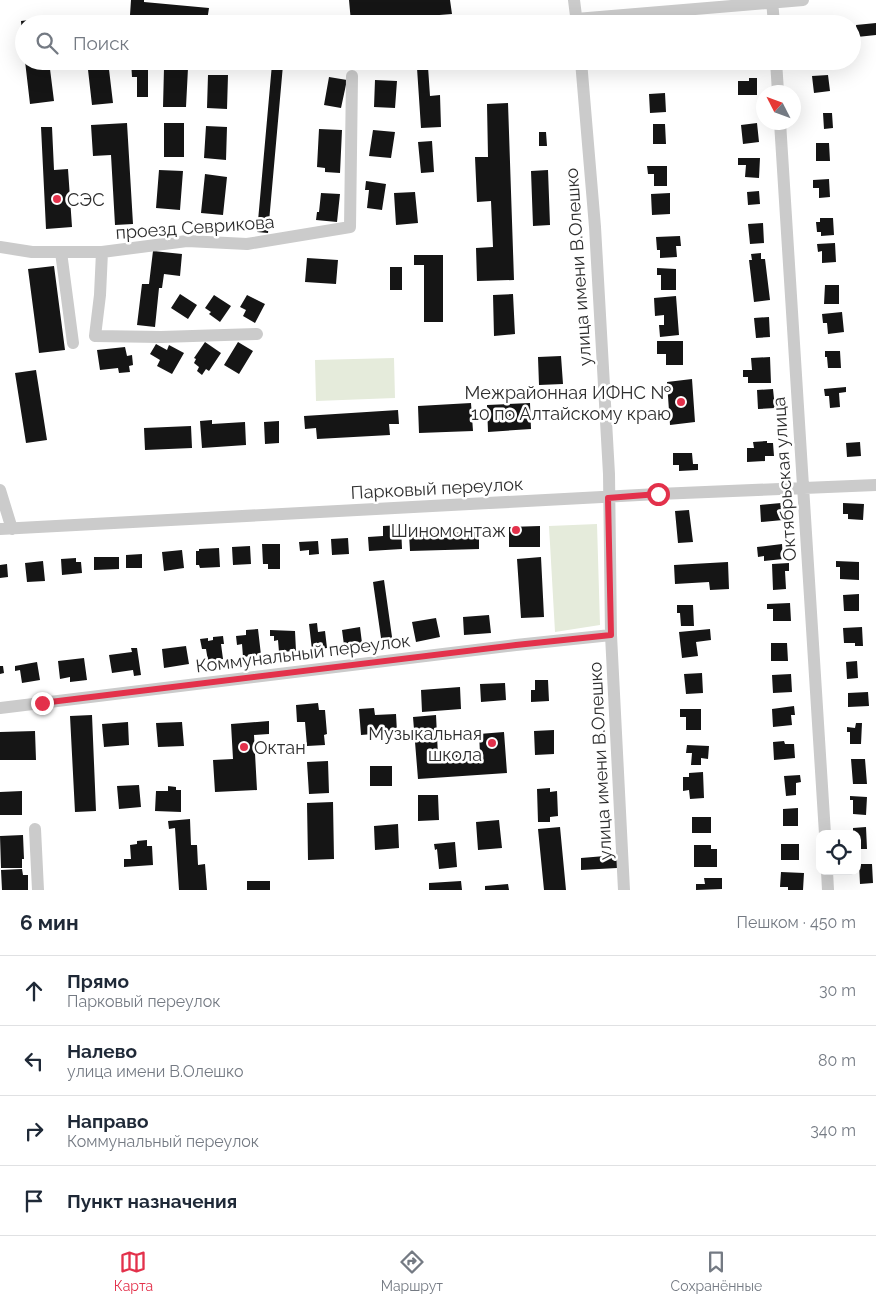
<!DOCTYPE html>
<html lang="ru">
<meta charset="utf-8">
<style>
:root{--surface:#fff;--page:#f2f2f3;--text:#1f2937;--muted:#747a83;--line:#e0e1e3;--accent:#e3314b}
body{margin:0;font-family:Raleway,sans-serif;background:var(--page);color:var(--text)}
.controls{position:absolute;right:15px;bottom:15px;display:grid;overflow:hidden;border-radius:10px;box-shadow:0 5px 20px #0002}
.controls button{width:45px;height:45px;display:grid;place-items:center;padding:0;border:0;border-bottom:1px solid var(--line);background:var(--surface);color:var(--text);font:25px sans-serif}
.compass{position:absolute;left:756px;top:85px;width:45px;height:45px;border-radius:50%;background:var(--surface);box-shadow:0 5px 20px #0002;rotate:312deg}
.stop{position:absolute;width:15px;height:15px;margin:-11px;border:4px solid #e3314b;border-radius:50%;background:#fff}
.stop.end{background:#e3314b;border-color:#fff;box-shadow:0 1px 5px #0008}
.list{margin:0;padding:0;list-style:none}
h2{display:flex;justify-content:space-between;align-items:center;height:65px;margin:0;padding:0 20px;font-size:21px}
h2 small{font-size:16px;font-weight:400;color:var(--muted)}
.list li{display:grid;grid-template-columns:32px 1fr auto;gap:15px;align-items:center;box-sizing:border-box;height:70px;padding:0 20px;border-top:1px solid var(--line)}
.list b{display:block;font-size:19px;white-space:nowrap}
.list p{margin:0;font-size:16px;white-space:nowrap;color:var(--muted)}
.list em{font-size:16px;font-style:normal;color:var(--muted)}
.icon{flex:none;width:28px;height:28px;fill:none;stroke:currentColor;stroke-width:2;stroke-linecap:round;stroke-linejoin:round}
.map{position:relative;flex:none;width:876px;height:890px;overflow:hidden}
.search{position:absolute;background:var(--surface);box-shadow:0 5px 20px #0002;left:15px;right:15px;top:15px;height:55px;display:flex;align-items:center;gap:12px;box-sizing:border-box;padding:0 18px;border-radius:28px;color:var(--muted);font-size:19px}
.sheet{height:345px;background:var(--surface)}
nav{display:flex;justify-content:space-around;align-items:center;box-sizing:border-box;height:70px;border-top:1px solid var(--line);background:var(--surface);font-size:14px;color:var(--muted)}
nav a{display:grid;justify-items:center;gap:2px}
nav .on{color:var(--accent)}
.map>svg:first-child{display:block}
.green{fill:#e5ebdb}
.building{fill:#151515}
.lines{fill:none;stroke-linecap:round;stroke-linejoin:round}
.street{stroke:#cbcbcb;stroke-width:12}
.route{stroke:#e3314b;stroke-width:6}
.poi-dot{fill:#e3314b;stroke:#fff;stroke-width:2}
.labels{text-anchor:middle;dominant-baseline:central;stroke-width:5;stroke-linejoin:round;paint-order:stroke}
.poi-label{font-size:18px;fill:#2e2e2e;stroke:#fff;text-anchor:end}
.street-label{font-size:18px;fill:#2e2e2e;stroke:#fff}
</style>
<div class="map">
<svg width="876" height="890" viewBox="0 0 876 890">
<rect width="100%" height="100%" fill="#fff"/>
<path class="green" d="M394,358L395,398L316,401L315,360Z
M597,524L600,625L555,632L549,526Z"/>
<path class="building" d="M131,0H144V2L209,8L207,21L130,15Z
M349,0H450L452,14L351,22Z
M104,16L105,24H83V18Z
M45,18L46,24H24V34H22L21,21Z
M876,23V35L857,37L856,25Z
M25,61H49L54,101L30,104Z
M87,61H108L113,103L92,105Z
M131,61H148V97H137V77H132Z
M272,64L283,65L268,233L257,232Z
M428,67L430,96L440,95L441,127L421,128L417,68Z
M164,68H188L186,107H163Z
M208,75H228L227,109L207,108Z
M828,75L830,91L814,93L812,76Z
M329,77L347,80L341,108L324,105Z
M749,78H757V95H738V81H749Z
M375,80L397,81L395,108L374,107Z
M665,93L666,112L650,113L649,94Z
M508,103L514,280L477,281L476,248L493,247L491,201L477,202L475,157H488L487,104Z
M823,113H832L833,128L824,129Z
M127,123L133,224L115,225L111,155L93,156L91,125Z
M164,123H184V157H164Z
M757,123L759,142L743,144L741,125Z
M653,124H665L666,144H653Z
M206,126L227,127L226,160L204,158Z
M41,127H52L54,170L68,169L72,227L46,229Z
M319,129L342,130L340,173L325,172V168L317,167Z
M373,130L395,132L391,158L369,156Z
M539,132H546L547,146H539Z
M432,141L434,172L421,173L418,142Z
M816,143H829L830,161H816Z
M738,158H760L759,178L745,177L746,165H738Z
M647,166H667V186H654V174H648Z
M159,170L183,171L180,210L156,208Z
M548,170L550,225L533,226L531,171Z
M205,174L227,177L223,215L201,213Z
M829,179L830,197L819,198V188H813V180Z
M366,181L386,184L382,210L367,208L369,190H365Z
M759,191L760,204L748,205L747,192Z
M415,192L418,223L396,225L394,193Z
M321,193L340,194L337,222L316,220L317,212H319Z
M670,193V214L652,215L651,194Z
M820,218H833L834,235L821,236V232H817L816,222H820Z
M763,223L764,243L750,244L748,224Z
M680,236L681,246H676L677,257L660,258V250H657L656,237Z
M835,243L836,262L822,263V251L818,252L817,244Z
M153,251L182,254L180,276L164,274L162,288H159L155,327L137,325L142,284H149Z
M761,253V259H765L770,300L754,302L749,260H752L751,254Z
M414,255H443V322H424V265H414Z
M307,258L338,260L336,284L305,282Z
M54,266L65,350L39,353L28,269Z
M390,267H402V290H390Z
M657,268L676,269V290H661V275H657Z
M825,285H839V304H824Z
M180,294L197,305L188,319L171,308Z
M513,294L515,334L494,336L493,295Z
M214,295L231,306L220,322L209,314L211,312L205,308Z
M247,295L265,304L255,323L243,316L246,310L240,307Z
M676,296L679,335L660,337L659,325H664V315L655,316L654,298Z
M842,312L844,332L828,334L827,323H823L822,314Z
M769,317L770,337L756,338L754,318Z
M657,341H683V365H666V354H657Z
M205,342L221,353L209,371L206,369L202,375L197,371L199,367L194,363L196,359L194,358Z
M238,342L253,351L239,374L224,365Z
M156,344L167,350L169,345L184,353L172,374L157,366L160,360L150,354Z
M125,347L127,356L132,355L133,365L129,366L130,372L119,373L118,368L100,370L97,350Z
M825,351H840L841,368H828L827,357H825Z
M561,356L563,384L539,385L538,357Z
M770,357L771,383H748V377H743V370H752L751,358Z
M36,370L47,440L26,443L15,373Z
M692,379L695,422L670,425L667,382Z
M846,387V392L839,393L840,407L830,408L829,396H825L824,389Z
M773,389L775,408L758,409L757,390Z
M471,403L473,431L419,433L418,406Z
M530,403L531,429L488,432L487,405Z
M398,410L399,424H389L390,435L317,439L316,428L305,429L304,416Z
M212,420V424L245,422L246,445L202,448L200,421Z
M279,421V443L265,444L264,422Z
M191,426L192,448L145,450L144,428Z
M767,441V443H773L774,456H765V461L747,462V448H754L753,442Z
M860,442L861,456L847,457L846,443Z
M673,453H692L693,464H698V470L679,471V465H673Z
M781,503L783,520L761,522L760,505Z
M843,503L864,504L863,520L848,519V514H843Z
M689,510L693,542L678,543L675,511Z
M401,525L402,549L369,551L368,537L383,536V526Z
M540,526V547H509V527Z
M479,532V549L410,551L409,534Z
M348,538L349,554L332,555L331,539Z
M318,541L319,554L309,555V550L300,551L299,542Z
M262,544H280V569H268V564H263Z
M782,544L783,559L764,561V556L758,557L757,547Z
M250,546L251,564L233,565L232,547Z
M219,548L220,567L200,568L199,565H196V551H199V549Z
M182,550L184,568L164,571L162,552Z
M142,554V568H126V555Z
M94,557H119V569L94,570Z
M541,557L544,617L521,618L517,559Z
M76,558V562H81L82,573L62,575L61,559Z
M43,561L45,581L27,582L25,563Z
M836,561L859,562V580L840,579V567H836Z
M728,562L729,589L710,590L709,582L675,584L674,565Z
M789,563V571H785L786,589L773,590L772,564Z
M7,564L8,577L0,578V565Z
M384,580L393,644L382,645L373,582Z
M859,594V611H844L843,595Z
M790,603L791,621H773V609H767V604Z
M677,605H693L694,626H681L680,613H677Z
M489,615L491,633L464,635L463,617Z
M436,618L440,637L416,642L412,622Z
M317,623L318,632L325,631L327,648L312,650L309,624Z
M360,627L362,643L344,645L342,630Z
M862,627L863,646H855V643H844L843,628Z
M258,629L261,655L243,657L242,644L237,645L236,636L246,635V630Z
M710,629L711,640L696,642L698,656L682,658L679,632Z
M270,630L295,631L296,651L279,652L278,640L274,641V636H270Z
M223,636L224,644H221L223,659L208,661L206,649H202L200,639L208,638V641L213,640V637Z
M771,643H787L788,661H771Z
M186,646L189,664L164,668L162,649Z
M131,648H137L141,675L134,676L133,670L112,673L109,655L132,652Z
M84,658L87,680L70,682V677L60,679L58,661Z
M857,661L858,678L847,679L846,662Z
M37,662L40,680L22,683L20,670L15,671V666Z
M0,666H3L4,673L0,674Z
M702,673L703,693L686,694L684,674Z
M791,674L792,692L773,693L772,675Z
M535,680H548L549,701L531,702V690H535Z
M505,683L506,700L481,702L480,684Z
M460,687L461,709L422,712L421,690Z
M868,692L869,706L848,707V693Z
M318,703L319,710H325L327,734L324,735L325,745L307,746L305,722H297L296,705Z
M794,706L795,715H791L792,725L773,727L772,709Z
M374,708L375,715L396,714L397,732L361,735L359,709Z
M680,709H701V730H686V717H680Z
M92,715L96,811L75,812L70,716Z
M436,715L438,756L480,753L479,734L504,732L507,773L418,779L413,717Z
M269,721V734L254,735L257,790L215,792L213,760L233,759L231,724Z
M128,722L129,745L104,747L102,724Z
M182,722L184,746L158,747L156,723Z
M856,723H862L861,744H850V732H847V727L855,728Z
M554,730V754L535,755L534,731Z
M35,731L36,760H0V732Z
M784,741L785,744H794L795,758L774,760L773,742Z
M687,745L709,746L708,759L701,758V765H691L692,753H686Z
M851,759H865L867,784H853Z
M328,761L329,793L309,794L307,762Z
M370,766H392V786H370Z
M703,772L704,798L690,799L689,790L683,791V777H689V773Z
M800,775L801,782L796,783V795L786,796L784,776Z
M139,785L141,807L119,809L117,786Z
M168,786L176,787V790H181V812L155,811L156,791H168Z
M550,788V792L557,791L558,816L550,817V822H538L537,789Z
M22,791V815H0V792Z
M418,795H438L439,820L418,821Z
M850,796L867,797L866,815L853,814V800H850Z
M333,802L334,859L308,860L307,803Z
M798,808V826H783V809Z
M692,817H711V833H692Z
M190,819L191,845H197L198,865L205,864L207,890H179L175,828L169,829L168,821Z
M499,820L502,848L478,850L476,822Z
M398,824L399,848L375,850L374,826Z
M560,827L566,890H544L538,829Z
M866,827L867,849H857V834H853V828Z
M23,835L24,859H22V868H1L0,836Z
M147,840V846H152L153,865L124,867V859H131L130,845L137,844V841Z
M455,842L457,867L439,869L437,849L435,850L434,844Z
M781,844H799V860H781Z
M694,845H711V849H717V867H694Z
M617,855V868L581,870V858Z
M859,864H872L873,883L860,884Z
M22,869L23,875H28V890H2L1,870Z
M781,872L804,873L803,890H788V887H780Z
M704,878H722V889L696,890V884H705Z
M247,881H270V890H247Z
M461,881L462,890H429V883Z
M508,884L509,890H485V886Z"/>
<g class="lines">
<path class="street" d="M574,0L577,24
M772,0L774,24
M576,19L803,0
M581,61L595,227L609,474L611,635L624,890
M776,61L778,92
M780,122L825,834
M0,247L32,252H102L187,241L247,244L350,227L352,76
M61,252L73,343
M102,252L100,295L95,336L161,337L257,334
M0,490L12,529
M0,529L658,494L876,485
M0,708L516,645L611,635
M35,829L38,890
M827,871L828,890"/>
</g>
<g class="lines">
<path class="route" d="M42,703L516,645L611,635L608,498L658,494"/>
</g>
<g class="poi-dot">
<circle cx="57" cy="199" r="5"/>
<circle cx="681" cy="402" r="5"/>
<circle cx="516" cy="530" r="5"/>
<circle cx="492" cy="743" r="5"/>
<circle cx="244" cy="747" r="5"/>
</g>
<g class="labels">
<g class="poi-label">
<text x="67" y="199" text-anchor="start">СЭС</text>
<text x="671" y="392">Межрайонная ИФНС №<tspan x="671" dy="21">10 по Алтайскому краю</tspan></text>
<text x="506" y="530">Шиномонтаж</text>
<text x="482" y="733">Музыкальная<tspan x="482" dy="21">школа</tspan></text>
<text x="254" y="747" text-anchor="start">Октан</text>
</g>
<g class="street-label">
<text transform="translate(195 227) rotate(-4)">проезд Севрикова</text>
<text transform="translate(578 267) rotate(-94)">улица имени В.Олешко</text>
<text transform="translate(784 479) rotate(-94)">Октябрьская улица</text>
<text transform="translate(437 488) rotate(-3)">Парковый переулок</text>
<text transform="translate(303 653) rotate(-7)">Коммунальный переулок</text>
<text transform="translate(600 761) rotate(-93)">улица имени В.Олешко</text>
</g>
</g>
</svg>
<div class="controls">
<button><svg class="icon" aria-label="locate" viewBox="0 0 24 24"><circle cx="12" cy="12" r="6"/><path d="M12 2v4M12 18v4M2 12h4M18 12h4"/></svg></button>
</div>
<svg class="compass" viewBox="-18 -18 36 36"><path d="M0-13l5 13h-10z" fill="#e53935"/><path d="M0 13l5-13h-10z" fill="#747a83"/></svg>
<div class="stop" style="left:658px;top:494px"></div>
<div class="stop end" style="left:42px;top:703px"></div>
<div class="search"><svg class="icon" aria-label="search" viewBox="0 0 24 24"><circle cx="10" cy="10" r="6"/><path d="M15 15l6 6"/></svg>Поиск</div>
</div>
<section class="sheet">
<h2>6 мин<small>Пешком · 450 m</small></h2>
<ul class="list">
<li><svg class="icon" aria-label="ahead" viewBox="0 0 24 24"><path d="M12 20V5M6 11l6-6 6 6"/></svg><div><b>Прямо</b><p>Парковый переулок</p></div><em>30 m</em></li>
<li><svg class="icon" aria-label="left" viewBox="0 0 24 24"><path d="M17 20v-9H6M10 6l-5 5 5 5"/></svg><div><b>Налево</b><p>улица имени В.Олешко</p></div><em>80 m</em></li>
<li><svg class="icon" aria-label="right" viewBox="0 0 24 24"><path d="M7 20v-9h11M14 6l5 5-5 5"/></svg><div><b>Направо</b><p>Коммунальный переулок</p></div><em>340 m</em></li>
<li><svg class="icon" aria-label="arrive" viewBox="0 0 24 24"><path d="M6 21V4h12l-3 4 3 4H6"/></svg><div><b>Пункт назначения</b></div></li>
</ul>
</section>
<nav>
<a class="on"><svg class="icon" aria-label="map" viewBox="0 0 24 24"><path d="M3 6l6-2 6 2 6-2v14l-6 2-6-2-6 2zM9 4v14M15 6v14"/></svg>Карта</a>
<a><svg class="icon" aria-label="directions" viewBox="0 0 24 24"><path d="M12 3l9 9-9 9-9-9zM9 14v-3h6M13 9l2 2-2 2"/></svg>Маршрут</a>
<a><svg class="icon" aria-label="saved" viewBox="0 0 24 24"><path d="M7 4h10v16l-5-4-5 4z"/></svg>Сохранённые</a>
</nav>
